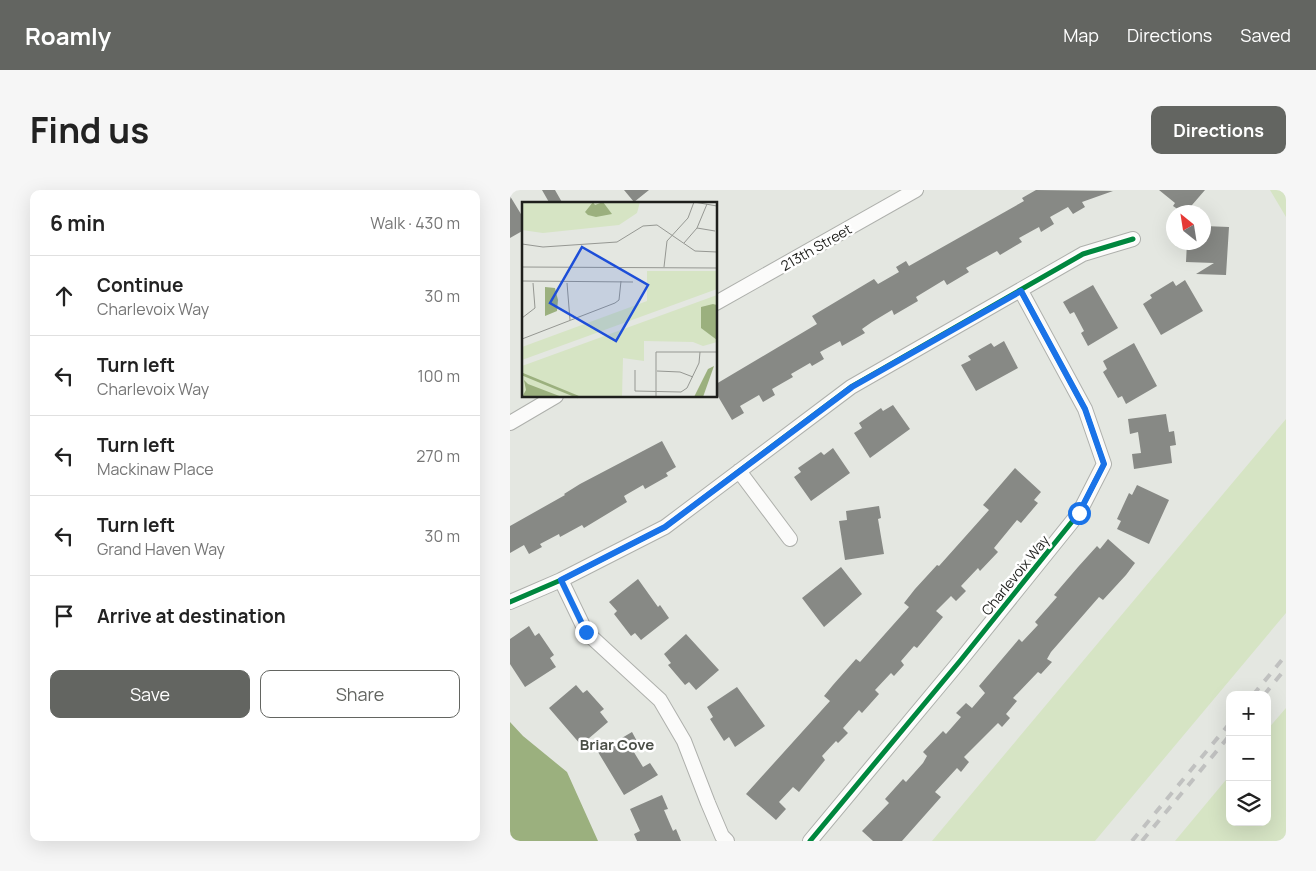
<!DOCTYPE html>
<meta charset="utf-8">
<style>
:root{--surface:#fff;--page:#f6f6f6;--text:#222;--muted:#767676;--line:#e0e0e0;--accent:#636561}
body{margin:0;font-family:Manrope,sans-serif;background:var(--page);color:var(--text)}
.controls{position:absolute;right:15px;bottom:15px;display:grid;overflow:hidden;border-radius:10px;box-shadow:0 5px 20px #0002}
.controls button{width:45px;height:45px;display:grid;place-items:center;padding:0;border:0;border-bottom:1px solid var(--line);background:var(--surface);color:var(--text);font:25px sans-serif}
.compass{position:absolute;left:656px;top:15px;width:45px;height:45px;border-radius:50%;background:var(--surface);box-shadow:0 5px 20px #0002;rotate:330deg}
.stop{position:absolute;width:15px;height:15px;margin:-11px;border:4px solid #1a73e8;border-radius:50%;background:#fff}
.stop.end{background:#1a73e8;border-color:#fff;box-shadow:0 1px 5px #0008}
.list{margin:0;padding:0;list-style:none}
h2{display:flex;justify-content:space-between;align-items:center;height:65px;margin:0;padding:0 20px;font-size:21px}
h2 small{font-size:16px;font-weight:400;color:var(--muted)}
.list li{display:grid;grid-template-columns:32px 1fr auto;gap:15px;align-items:center;box-sizing:border-box;height:80px;padding:0 20px;border-top:1px solid var(--line)}
.list b{display:block;font-size:19px;white-space:nowrap}
.list p{margin:0;font-size:16px;white-space:nowrap;color:var(--muted)}
.list em{font-size:16px;font-style:normal;color:var(--muted)}
.actions{display:flex;gap:10px;padding:15px 20px}
.actions a{flex:1;padding:11px 0;border:1px solid var(--accent);border-radius:10px;text-align:center;font-size:18px;color:var(--accent)}
.actions .main{background:var(--accent);color:#fff}
.icon{flex:none;width:28px;height:28px;fill:none;stroke:currentColor;stroke-width:2;stroke-linecap:round;stroke-linejoin:round}
.map{position:relative;flex:none;width:776px;height:651px;overflow:hidden;border-radius:10px}
header{display:flex;align-items:center;gap:30px;box-sizing:border-box;height:70px;padding:0 25px;background:var(--accent);color:#fff}
header strong{font-size:24px}
nav{display:flex;gap:28px;margin-inline-start:auto;font-size:18px}
.intro{display:flex;align-items:center;justify-content:space-between;box-sizing:border-box;height:120px;padding:0 30px}
h1{margin:0;font-size:35px}
.button{padding:12px 22px;border-radius:10px;background:var(--accent);color:#fff;font-size:18px;font-weight:700}
main{display:flex;gap:30px;padding:0 30px}
aside{flex:1;background:var(--surface);border-radius:10px;box-shadow:0 5px 20px #0002}
.map>svg:first-child{display:block}
.green{fill:#d6e4c4}
.water{fill:#9bb07e}
.building{fill:#878985}
.lines{fill:none;stroke-linecap:round;stroke-linejoin:round}
.minor-casing{stroke:#aeb0ac;stroke-width:16}
.minor{stroke:#fbfbfa;stroke-width:14}
.rail{stroke:#c0c1c0;stroke-width:4;stroke-dasharray:9 9;stroke-linecap:butt}
.cycleway-casing{stroke:#fff;stroke-width:8}
.cycleway{stroke:#00873e;stroke-width:5}
.route{stroke:#1a73e8;stroke-width:6}
.labels{text-anchor:middle;dominant-baseline:central;stroke-width:5;stroke-linejoin:round;paint-order:stroke}
.street-label{font-size:14px;fill:#1e1f1c;stroke:#fff}
.neighbourhood-label{font-size:15px;font-weight:bold;fill:#4b4f47;stroke:#fff}
.inset-river{fill:none;stroke:#9bb07e;stroke-width:2.5}
.inset-road{fill:none;stroke:#959792;stroke-width:1}
.view{fill:#1d4ed8;fill-opacity:0.15;stroke:#1d4ed8;stroke-width:2.5}
.inset-edge{fill:none;stroke:#1e1f1c;stroke-width:2.5}
</style>
<header>
<strong>Roamly</strong>
<nav><a>Map</a><a>Directions</a><a>Saved</a></nav>
</header>
<div class="intro"><h1>Find us</h1><a class="button">Directions</a></div>
<main>
<aside>
<h2>6 min<small>Walk · 430 m</small></h2>
<ul class="list">
<li><svg class="icon" aria-label="ahead" viewBox="0 0 24 24"><path d="M12 20V5M6 11l6-6 6 6"/></svg><div><b>Continue</b><p>Charlevoix Way</p></div><em>30 m</em></li>
<li><svg class="icon" aria-label="left" viewBox="0 0 24 24"><path d="M17 20v-9H6M10 6l-5 5 5 5"/></svg><div><b>Turn left</b><p>Charlevoix Way</p></div><em>100 m</em></li>
<li><svg class="icon" aria-label="left" viewBox="0 0 24 24"><path d="M17 20v-9H6M10 6l-5 5 5 5"/></svg><div><b>Turn left</b><p>Mackinaw Place</p></div><em>270 m</em></li>
<li><svg class="icon" aria-label="left" viewBox="0 0 24 24"><path d="M17 20v-9H6M10 6l-5 5 5 5"/></svg><div><b>Turn left</b><p>Grand Haven Way</p></div><em>30 m</em></li>
<li><svg class="icon" aria-label="arrive" viewBox="0 0 24 24"><path d="M6 21V4h12l-3 4 3 4H6"/></svg><div><b>Arrive at destination</b></div></li>
</ul>
<div class="actions"><a class="main">Save</a><a>Share</a></div>
</aside>
<div class="map">
<svg width="776" height="651" viewBox="0 0 776 651">
<rect width="100%" height="100%" fill="#e4e7e1"/>
<path class="green" d="M760,0H776V27Z
M776,229V423L585,651H422Z
M776,518V651H665L720,585V632H757V540Z"/>
<path class="water" d="M0,532L13,546L57,582L88,651H0Z"/>
<path class="building" d="M32,0H45L53,14H40Z
M114,0H139L124,12Z
M526,0L603,1L572,12L575,17L563,24L558,17L540,27L544,34L531,42L529,37L509,48L512,52L490,65L487,61L456,78L459,82L437,95L434,90L406,107L408,111L384,125L382,120L362,132L352,139L355,143L332,156L330,151L310,162L314,169L302,176L300,173L281,184L283,187L262,199L265,205L253,212L249,205L230,216L234,223L222,230L206,203V194L307,134L302,126L364,89L368,94L389,82L386,77L396,71L399,76L514,11L512,8Z
M649,0H695L676,22H672L663,16L665,13Z
M0,6L14,29V40L0,48Z
M694,36L719,37L716,85L686,84L704,73L676,72L677,52H694Z
M675,90L693,121L651,145L633,114L642,108L640,105L663,91L666,96Z
M583,95L608,138L578,156L571,143L574,141L564,122L560,124L553,112Z
M494,151L508,178L466,201L451,175L461,170L458,166L481,153L484,157Z
M624,153L647,196L616,214L612,206L608,208L593,182L597,179L593,171Z
M383,215L400,239L360,268L344,243L352,238L349,233L371,218L373,221Z
M656,224L659,242L664,241L666,255L660,256L662,273L624,279L622,264L631,263L628,242L620,244L618,229Z
M152,251L166,277L156,283L158,286L135,299L133,295L114,306L117,312L74,338L72,335L50,347L49,344L30,354L32,357L19,364L14,355L0,363V336L55,305L54,304L70,294Z
M323,258L340,283L301,311L284,287L291,282L288,278L311,262L314,265Z
M505,278L531,302L524,310L528,313L511,333L507,330L484,358L488,362L470,381L468,378L451,396L456,401L446,411L441,406L426,421L433,427L407,458L404,456L391,471L394,475L384,486L381,483L365,500L369,504L352,523L349,520L333,538L338,543L328,553L326,551L312,566L315,570L289,602L283,597L269,612L276,619L266,630L236,604L320,511L314,506L323,495L346,469L350,472L399,417L394,413L405,399L427,375L429,376L479,320L473,315Z
M627,295L659,310L639,354L607,339L611,331L607,329L619,303L622,305Z
M369,316L371,328L368,329L374,364L335,370L329,331L337,330L336,321Z
M598,349L625,373L616,385L593,410L589,407L541,462L537,469L542,472L531,484L528,482L503,508L507,511L496,524L500,528L492,537L488,533L454,567L459,572L451,582L447,578L425,602L431,607L392,651H363L352,641L379,613L375,609L393,589L396,592L413,573L417,566L413,562L433,541L436,544L451,527L446,523L456,513L462,518L475,503L469,496L509,449L512,452L528,435L525,432L547,407L544,405L568,377L587,356L590,359Z
M331,377L352,404L314,437L292,408Z
M128,389L148,417L150,415L159,428L131,450L125,443L121,446L104,424L107,421L99,412Z
M19,436L25,446L29,443L44,465L40,468L46,477L15,497L0,474V449Z
M176,444L209,480L186,500L179,492L175,495L158,475L161,473L154,464Z
M66,495L73,503L77,500L94,519L90,522L98,532L71,555L39,518Z
M227,497L255,536L225,557L219,547L214,551L200,529L203,527L197,517Z
M122,542L129,555L122,559L133,577L140,573L148,585L114,605L88,562Z
M152,605L158,619L154,620L163,641L166,639L171,651H127L124,644L130,641L120,619Z"/>
<g class="lines">
<defs>
<path id="minor" d="M206,113L406,0
M0,233L46,206
M229,281L280,349
M51,390L76,442L150,510L174,551L198,613L212,646L217,651
M0,412L51,390L155,337L341,197L573,64L623,49
M300,651L450,471L569,323L594,274L575,219L511,101"/>
</defs>
<use href="#minor" class="minor-casing"/>
<use href="#minor" class="minor"/>
<path class="rail" d="M743,505L776,465
M754,505L776,478
M622,651L720,533
M632,651L720,545"/>
<defs>
<path id="cycleway" d="M0,412L51,390L155,337L341,197L573,64L623,49
M300,651L450,471L569,323L594,274L575,219L511,101"/>
</defs>
<use href="#cycleway" class="cycleway-casing"/>
<use href="#cycleway" class="cycleway"/>
</g>
<g class="lines">
<path class="route" d="M76,442L51,390L155,337L342,197L511,101L575,219L594,274L569,323"/>
</g>
<g class="labels">
<g class="street-label">
<text transform="translate(306 57) rotate(-30)">213th Street</text>
<text transform="translate(505 385) rotate(-51)">Charlevoix Way</text>
</g>
<g class="neighbourhood-label">
<text x="107" y="554">Briar Cove</text>
</g>
</g>
<g transform="translate(12 12)">
<rect width="195" height="195" fill="#e4e7e1"/>
<path d="M0,0H118L115,11L97,23L21,31L0,28ZM125,69H195V87L0,158V145L125,99ZM195,93V140L181,144L171,140L122,139V159L101,156L100,195H0V164Z" fill="#d6e4c4"/>
<path d="M71,0L73,3L81,0L90,12L74,15L66,13L63,10ZM23,85L33,86L36,98L35,109L23,114ZM191,102L195,103V138L179,126V105ZM192,164L181,195H172L186,167ZM2,178L6,182L40,195H0L4,188Z" fill="#9bb07e"/>
<path class="inset-river" d="M0,172L56,195"/>
<path class="inset-road" d="M172,0L195,4M175,26L193,29M162,41L175,26L185,2M0,42L21,45L95,40L121,24L135,23L173,49L195,50M0,65L195,66M142,65L145,39L166,16L172,0M0,79L111,80M45,81L48,118M0,116L13,106L11,81M0,137L93,101L97,98L99,79M113,168V189L159,190L165,186L177,161L178,150M135,169L158,170L171,175M134,195V150H195"/>
<path class="view" d="M60,45L126,83L94,139L28,101Z"/>
<rect width="195" height="195" class="inset-edge"/>
</g>
</svg>
<div class="controls">
<button>+</button>
<button>−</button>
<button><svg class="icon" aria-label="layers" viewBox="0 0 24 24"><path d="M12 4l9 5-9 5-9-5zM3 14l9 5 9-5"/></svg></button>
</div>
<svg class="compass" viewBox="-18 -18 36 36"><path d="M0-13l5 13h-10z" fill="#e53935"/><path d="M0 13l5-13h-10z" fill="#767676"/></svg>
<div class="stop" style="left:569px;top:323px"></div>
<div class="stop end" style="left:76px;top:442px"></div>
</div>
</main>
